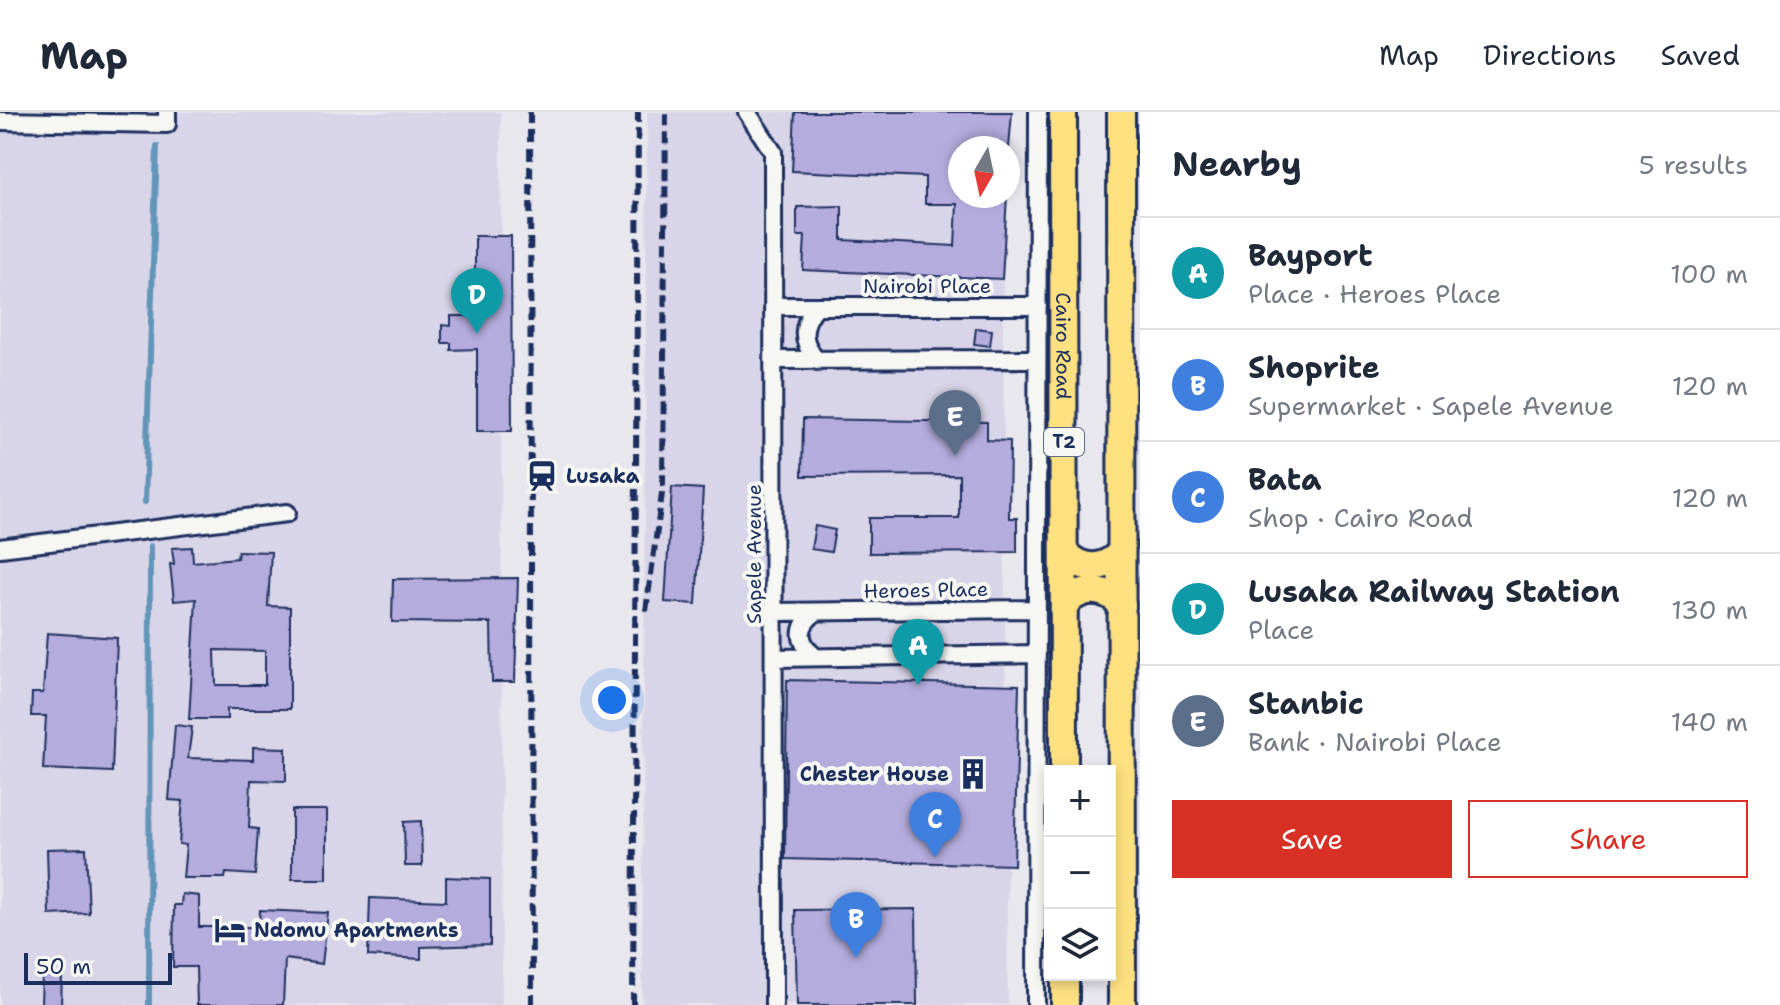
<!DOCTYPE html>
<meta charset="utf-8">
<style>
:root{--surface:#fff;--page:#f6f6f7;--text:#1f2937;--muted:#747a83;--line:#e0e1e3;--accent:#d93025}
body{margin:0;font-family:"Shantell Sans",sans-serif;background:var(--page);color:var(--text)}
.controls{position:absolute;right:24px;bottom:24px;display:grid;overflow:hidden;border-radius:0px;box-shadow:0 4px 12px #0003}
.controls button{width:72px;height:72px;display:grid;place-items:center;padding:0;border:0;border-bottom:2px solid var(--line);background:var(--surface);color:var(--text);font:40px sans-serif}
.compass{position:absolute;left:948px;top:24px;width:72px;height:72px;border-radius:50%;background:var(--surface);box-shadow:0 4px 12px #0003;rotate:189deg}
.scale{position:absolute;left:24px;bottom:20px;width:148px;box-sizing:border-box;padding-left:8px;border:4px solid #1b2f5e;border-top:0;font-size:22px;line-height:28px;white-space:nowrap;color:#1b2f5e;-webkit-text-stroke:6px #f6f6f2;paint-order:stroke}
.you{position:absolute;left:612px;top:588px;width:28px;height:28px;margin:-20px;border:6px solid #fff;border-radius:50%;background:#1a73e8;box-shadow:0 0 0 12px #1a73e833}
.badge{display:grid;place-items:center;width:52px;height:52px;border-radius:50%;background:var(--accent);color:#fff;font-size:26px;font-weight:700}
.pin{position:absolute;translate:-50% -66px;filter:drop-shadow(0 2px 4px #0008)}
.pin::after{content:'';position:absolute;top:42px;width:28px;height:24px;background:inherit;clip-path:polygon(0 0,100% 0,50% 100%)}
.list{margin:0;padding:0;list-style:none}
h2{display:flex;justify-content:space-between;align-items:center;height:104px;margin:0;padding:0 32px;font-size:34px}
h2 small{font-size:26px;font-weight:400;color:var(--muted)}
.list li{display:grid;grid-template-columns:52px 1fr auto;gap:24px;align-items:center;box-sizing:border-box;height:112px;padding:0 32px;border-top:2px solid var(--line)}
.list b{display:block;font-size:30px;white-space:nowrap}
.list p{margin:0;font-size:26px;white-space:nowrap;color:var(--muted)}
.list em{font-size:26px;font-style:normal;color:var(--muted)}
.actions{display:flex;gap:16px;padding:24px 32px}
.actions a{flex:1;padding:18px 0;border:2px solid var(--accent);border-radius:0px;text-align:center;font-size:28px;color:var(--accent)}
.actions .main{background:var(--accent);color:#fff}
.icon{flex:none;width:44px;height:44px;fill:none;stroke:currentColor;stroke-width:2;stroke-linecap:round;stroke-linejoin:round}
.map{position:relative;flex:none;width:1140px;height:893px;overflow:hidden}
header{display:flex;align-items:center;gap:48px;box-sizing:border-box;height:112px;padding:0 40px;background:var(--surface);border-bottom:2px solid var(--line)}
header strong{font-size:38px}
nav{display:flex;gap:44px;margin-inline-start:auto;font-size:28px}
main{display:flex}
aside{flex:1;background:var(--surface)}
.map>svg:first-child{display:block}
.built{fill:#d9d5e9}
.lines{fill:none;stroke-linecap:round;stroke-linejoin:round}
.stream{stroke:#6395b9;stroke-width:6}
.building{fill:#b4acdd;stroke:#1b2f5e;stroke-width:2;fill-rule:evenodd}
.minor-casing{stroke:#1b2f5e;stroke-width:22}
.primary-casing{stroke:#1b2f5e;stroke-width:32}
.minor{stroke:#f6f6f2;stroke-width:16}
.primary{stroke:#fde080;stroke-width:26}
.rail{stroke:#1b2f5e;stroke-width:6;stroke-dasharray:12 6;stroke-linecap:butt}
.labels{text-anchor:middle;dominant-baseline:central;stroke-width:8;stroke-linejoin:round;paint-order:stroke}
.shield{fill:#f6f6f2;stroke:#5d6b8a;stroke-width:2}
.shield-label{font-size:18px;font-weight:bold;fill:#1b2f5e}
.street-label{font-size:20px;fill:#1b2f5e;stroke:#f6f6f2}
.poi-label{font-size:20px;font-weight:bold;fill:#1b2f5e;stroke:#f6f6f2;text-anchor:start}
</style>
<header>
<strong>Map</strong>
<nav><a>Map</a><a>Directions</a><a>Saved</a></nav>
</header>
<main>
<div class="map">
<svg width="1140" height="893" viewBox="0 0 1140 893">
<rect width="100%" height="100%" fill="#e9e7ee"/>
<filter id="ink" filterUnits="userSpaceOnUse"><feTurbulence type="fractalNoise" baseFrequency=".0125" numOctaves="2"/><feDisplacementMap in="SourceGraphic" scale="16" xChannelSelector="R" yChannelSelector="G"/><feConvolveMatrix kernelMatrix="1 2 1 2 8 2 1 2 1" color-interpolation-filters="sRGB"/></filter>
<g filter="url(#ink)">
<path class="built" d="M0,0H501L502,893H0Z
M647,0H1002L960,36V84H1002L1008,893L642,892Z"/>
<g class="lines">
<path class="stream" d="M145,390L157,34
M149,893L150,434"/>
</g>
<path class="building" d="M795,0H1012L1009,36H960V84H1007L1002,167L803,158L805,124H797V95L842,94V128L955,134L957,92H925V65L792,59Z
M475,124H511L512,319H477V237L451,238V231H442V213L451,214V204H475Z
M976,216L992,218L990,234L974,232Z
M803,307L987,310V328L1010,329L1009,406H1017V440L869,441V406H959V363L802,364Z
M672,375L703,377L696,492L665,490Z
M815,414L835,418L831,440L811,437Z
M192,435L193,450L237,446L238,439L271,440L268,494L290,495V597H227V607H189L196,487L174,489L170,452H174L172,436ZM215,538L265,539V573H216Z
M518,466L515,570H492L491,511L392,510L393,467Z
M47,521L117,526L112,660L43,657L46,604H31L32,581H43Z
M787,568L1019,573L1014,753L785,747Z
M175,613L192,615L188,646L253,648V635L286,636V669L251,668L249,716L258,717L255,763L226,761L225,766H183L186,733L179,732L183,689L169,688Z
M292,698H327V767H292Z
M421,709L422,754H405L404,710Z
M86,736L89,801L49,803L47,737Z
M446,765L490,767V833L421,835V847L368,844L370,786L446,789Z
M182,782L199,784V815H259L260,798L328,801L322,852L285,847L283,893H197L196,855H173L174,793H181Z
M916,797L917,893H797L795,798Z
M42,863L62,864L61,893H41Z"/>
<g class="lines">
<defs>
<path id="minor" d="M747,0L773,40L774,893
M0,9L167,12V0
M773,194H1038
M817,194C800,213 801,230 817,249
M773,248L1037,247
M0,436L287,401
M774,500L1037,497
M815,545C797,529 797,514 816,500
M774,546L1037,542
M1036,893L1038,0"/>
<g id="primary">
<path id="s1" d="M1063,0L1064,659"/>
<path d="M1121,0L1122,893"/>
<path d="M1064,440C1081,459 1104,459 1121,440"/>
<path d="M1064,493C1081,474 1104,474 1122,493"/>
<path d="M1065,863V893"/>
</g>
</defs>
<use href="#minor" class="minor-casing"/>
<use href="#primary" class="primary-casing"/>
<use href="#minor" class="minor"/>
<use href="#primary" class="primary"/>
<path class="rail" d="M530,0L532,893
M646,499L663,374L666,0
M633,893L638,0"/>
</g>
</g>
<defs>
<symbol id="station-bare" viewBox="-9 -9 18 18"><path d="M-3-6H3Q5-6 5-4V2Q5 4 3 4L4.5 6H3L1.5 4h-3L-3 6H-4.5L-3 4Q-5 4-5 2V-4Q-5-6-3-6ZM-3.5-4v3h7v-3ZM-3.5 1v1.5H-2V1ZM2 1v1.5H3.5V1Z" fill="#1b2f5e" stroke="#f6f6f2" stroke-width="2.5" paint-order="stroke"/></symbol>
<symbol id="building-bare" viewBox="-9 -9 18 18"><path d="M-4-6H4V6H1V3H-1V6H-4ZM-2.5-4.3h1.7v1.8h-1.7ZM.8-4.3h1.7v1.8H.8ZM-2.5-1h1.7V.8h-1.7ZM.8-1h1.7V.8H.8Z" fill="#1b2f5e" stroke="#f6f6f2" stroke-width="2.5" paint-order="stroke"/></symbol>
<symbol id="hotel-bare" viewBox="-9 -9 18 18"><path d="M-6-4.5h1.5V1H6V5H4.5V3h-9V5H-6ZM-4 0a1.8 1.8 0 1 1 3.6 0ZM.5 0V-2.5h3Q6-2.5 6 0Z" fill="#1b2f5e" stroke="#f6f6f2" stroke-width="2.5" paint-order="stroke"/></symbol>
</defs>
<g fill-rule="evenodd">
<use href="#station-bare" x="520" y="342" width="44" height="44"/>
<use href="#building-bare" x="951" y="640" width="44" height="44"/>
<use href="#hotel-bare" x="208" y="796" width="44" height="44"/>
</g>
<g class="labels">
<rect class="shield" x="1044" y="316" width="40" height="28" rx="6"/>
<g class="shield-label">
<text x="1064" y="330">T2</text>
</g>
<g class="street-label">
<text x="927" y="174">Nairobi Place</text>
<text stroke="none"><textPath href="#s1" startOffset="234">Cairo Road</textPath></text>
<text transform="translate(754 442) rotate(-90)">Sapele Avenue</text>
<text transform="translate(926 478) rotate(-1)">Heroes Place</text>
</g>
<g class="poi-label">
<text x="566" y="364">Lusaka</text>
<text x="949" y="662" text-anchor="end">Chester House</text>
<text x="254" y="818">Ndomu Apartments</text>
</g>
</g>
</svg>
<div class="controls">
<button>+</button>
<button>−</button>
<button><svg class="icon" aria-label="layers" viewBox="0 0 24 24"><path d="M12 4l9 5-9 5-9-5zM3 14l9 5 9-5"/></svg></button>
</div>
<svg class="compass" viewBox="-18 -18 36 36"><path d="M0-13l5 13h-10z" fill="#e53935"/><path d="M0 13l5-13h-10z" fill="#747a83"/></svg>
<div class="scale">50 m</div>
<div class="you"></div>
<div class="pin badge" style="left:918px;top:573px;background:#0f9aa8">A</div>
<div class="pin badge" style="left:856px;top:846px;background:#3f7fe0">B</div>
<div class="pin badge" style="left:935px;top:746px;background:#3f7fe0">C</div>
<div class="pin badge" style="left:477px;top:222px;background:#0f9aa8">D</div>
<div class="pin badge" style="left:955px;top:344px;background:#5c6f8a">E</div>
</div>
<aside>
<h2>Nearby<small>5 results</small></h2>
<ul class="list">
<li><span class="badge" style="background:#0f9aa8">A</span><div><b>Bayport</b><p>Place · Heroes Place</p></div><em>100 m</em></li>
<li><span class="badge" style="background:#3f7fe0">B</span><div><b>Shoprite</b><p>Supermarket · Sapele Avenue</p></div><em>120 m</em></li>
<li><span class="badge" style="background:#3f7fe0">C</span><div><b>Bata</b><p>Shop · Cairo Road</p></div><em>120 m</em></li>
<li><span class="badge" style="background:#0f9aa8">D</span><div><b>Lusaka Railway Station</b><p>Place</p></div><em>130 m</em></li>
<li><span class="badge" style="background:#5c6f8a">E</span><div><b>Stanbic</b><p>Bank · Nairobi Place</p></div><em>140 m</em></li>
</ul>
<div class="actions"><a class="main">Save</a><a>Share</a></div>
</aside>
</main>
